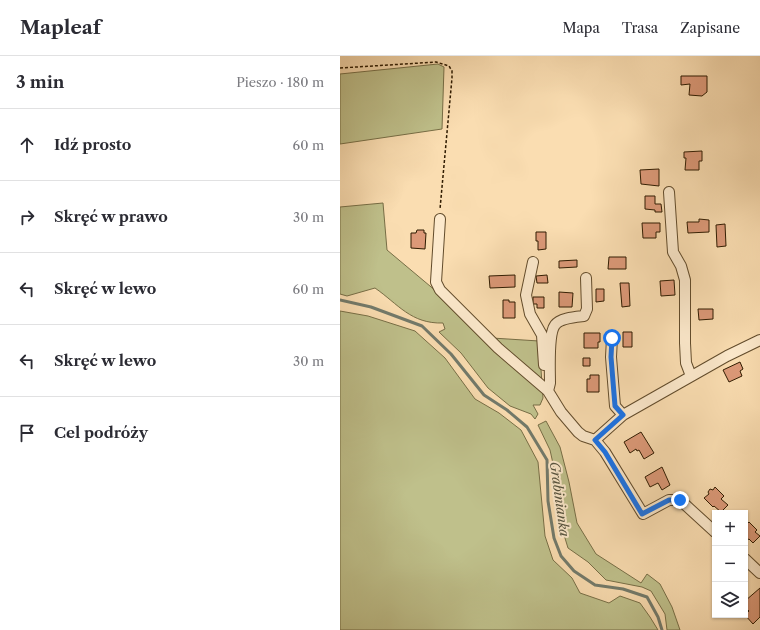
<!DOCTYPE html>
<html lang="pl">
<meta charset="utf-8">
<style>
:root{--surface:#fff;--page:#f7f7f7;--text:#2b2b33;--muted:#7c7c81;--line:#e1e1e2}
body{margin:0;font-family:"Libre Caslon Text",serif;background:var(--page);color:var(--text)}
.controls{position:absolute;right:12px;bottom:12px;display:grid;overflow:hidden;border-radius:0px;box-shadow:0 1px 3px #0004}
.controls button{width:36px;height:36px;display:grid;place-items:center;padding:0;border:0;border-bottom:1px solid var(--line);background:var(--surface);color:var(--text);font:20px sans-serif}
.stop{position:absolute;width:12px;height:12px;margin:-9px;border:3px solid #1a73e8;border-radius:50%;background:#fff}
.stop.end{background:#1a73e8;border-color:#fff;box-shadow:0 1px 4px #0008}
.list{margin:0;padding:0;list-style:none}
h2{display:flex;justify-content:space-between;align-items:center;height:52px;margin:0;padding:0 16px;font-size:17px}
h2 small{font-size:13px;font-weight:400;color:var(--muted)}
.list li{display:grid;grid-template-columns:26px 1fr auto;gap:12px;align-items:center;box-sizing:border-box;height:72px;padding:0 16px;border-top:1px solid var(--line)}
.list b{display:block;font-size:15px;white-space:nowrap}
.list em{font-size:13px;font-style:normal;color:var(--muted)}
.icon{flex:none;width:22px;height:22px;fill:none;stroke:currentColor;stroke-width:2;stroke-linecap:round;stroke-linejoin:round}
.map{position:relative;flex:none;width:420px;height:574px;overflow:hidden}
header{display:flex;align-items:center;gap:24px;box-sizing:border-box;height:56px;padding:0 20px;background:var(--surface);border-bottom:1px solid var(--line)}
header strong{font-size:19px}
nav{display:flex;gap:22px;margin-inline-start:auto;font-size:14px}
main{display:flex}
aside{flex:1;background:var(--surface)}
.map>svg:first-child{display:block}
.green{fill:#bfc08b;stroke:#776e46}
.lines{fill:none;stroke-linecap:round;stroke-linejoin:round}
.stream{stroke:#727a6b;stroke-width:3}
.building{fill:#dc9978;stroke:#2f1b00}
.minor-casing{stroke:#624c2c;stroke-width:12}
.path{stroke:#2f1b00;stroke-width:1.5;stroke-dasharray:3 2;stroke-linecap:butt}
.minor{stroke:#fce9cc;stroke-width:10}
.route{stroke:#1a73e8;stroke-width:5}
.labels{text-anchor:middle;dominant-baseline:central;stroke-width:4;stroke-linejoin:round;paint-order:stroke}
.water-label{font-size:13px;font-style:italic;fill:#56533f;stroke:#fce9cc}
</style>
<header>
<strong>Mapleaf</strong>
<nav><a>Mapa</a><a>Trasa</a><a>Zapisane</a></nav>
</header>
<main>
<aside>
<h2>3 min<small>Pieszo · 180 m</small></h2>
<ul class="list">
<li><svg class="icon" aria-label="ahead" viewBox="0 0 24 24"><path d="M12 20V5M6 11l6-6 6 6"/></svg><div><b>Idź prosto</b></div><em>60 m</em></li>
<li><svg class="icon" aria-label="right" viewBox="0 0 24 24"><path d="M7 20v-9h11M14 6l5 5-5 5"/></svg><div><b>Skręć w prawo</b></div><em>30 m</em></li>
<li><svg class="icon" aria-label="left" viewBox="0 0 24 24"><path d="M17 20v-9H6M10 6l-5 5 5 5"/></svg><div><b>Skręć w lewo</b></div><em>60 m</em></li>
<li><svg class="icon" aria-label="left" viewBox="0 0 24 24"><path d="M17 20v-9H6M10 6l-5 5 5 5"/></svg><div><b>Skręć w lewo</b></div><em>30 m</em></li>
<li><svg class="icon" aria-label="arrive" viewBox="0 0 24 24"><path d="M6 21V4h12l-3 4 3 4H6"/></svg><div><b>Cel podróży</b></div></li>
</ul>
</aside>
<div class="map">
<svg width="420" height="574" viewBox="0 0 420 574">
<rect width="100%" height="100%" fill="#faddb1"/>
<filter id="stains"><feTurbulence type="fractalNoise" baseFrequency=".005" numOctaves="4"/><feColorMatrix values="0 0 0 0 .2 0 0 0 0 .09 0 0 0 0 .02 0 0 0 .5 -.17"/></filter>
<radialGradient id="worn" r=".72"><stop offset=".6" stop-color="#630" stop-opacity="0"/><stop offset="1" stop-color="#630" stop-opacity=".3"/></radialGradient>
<path class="green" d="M98,8L104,11L102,73L0,88V18Z
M43,147L47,194L152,282L199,285L203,342L200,349H193L198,358L195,363L191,358L170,350L148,332L121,297L99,276L105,273L103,267C71,268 58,248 35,232L7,240L0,238V151Z
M0,255L28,260L75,275L105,302L135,343L159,357L181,374L198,406L205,480L213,504L232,522L240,537L269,547L280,540L300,547L310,561L318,574H0Z
M206,365L220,391L229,426L237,467L256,498L301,527L307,518L320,528L332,551L340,574H327L325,558L311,535L302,531L266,524L248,506L228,492L221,469L218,430L210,394L198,369Z"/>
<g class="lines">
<path class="stream" d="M0,244L31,251L82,270L111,298L144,339L167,354L187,371L207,404L208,445L214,482L221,500L234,515L255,529L283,533L307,541L318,561L322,574"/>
</g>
<path class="building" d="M341,20H367V36L362,40L349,39L350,28L341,29Z
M362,95V105H359V114H345L346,102H344V96Z
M319,113V130L301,128L300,114Z
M305,140H315V148H321L322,156H315V154L305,153Z
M359,163L369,164V176L348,177L347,166H359Z
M302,167H320V176H316V182H303Z
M385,168L386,190L377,191L376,169Z
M77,174H84V177H86L85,193L71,192V177H76Z
M196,176H206V193L198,194V185H196Z
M269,201H286V213H268Z
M237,204V211L219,212V205Z
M175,219V231L150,232L149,220Z
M207,219L208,227H197L196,220Z
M334,224L335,239L321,240L320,225Z
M280,227H289L290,250L282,251Z
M256,233H264V245L256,246Z
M219,236L233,237L232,251H219Z
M193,241H204V252H197V248H193Z
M163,244H169V246H175V262H163Z
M358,253H373V263L359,264Z
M283,276H292V291H283Z
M244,277H260V286H258V292H244Z
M243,302H250V310H243Z
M400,306L403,313L400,315L402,320L389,326L383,314Z
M250,319H259V336H247V323H250Z
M301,376L314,397L304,403L299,394L297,395L296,393L290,397L284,386Z
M322,411L330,429L322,434L318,427L310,431L305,421Z
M375,431L384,440L381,443L388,449L381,456L374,450L373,451L364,442L369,438L368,436L370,433L373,434Z
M409,466L417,474L415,476L420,480L413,487L409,483L407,484L405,482V470Z
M420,532V561L413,568L405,559L409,555L405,551V545Z"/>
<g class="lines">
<defs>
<path id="minor" d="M329,136L333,196L341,210L345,224V287L346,307L351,320
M100,163L96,226L100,234L158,292L208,335L221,356L238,376L243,380L255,384L265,396L303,458L329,444H340L375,476
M193,206L186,239L190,258L202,279L204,309
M272,282L271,301L275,350L283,359
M208,335L210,327C210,315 208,278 215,269C220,262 235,261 244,260L247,253L246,222
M255,384L283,359L387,300L420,284
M405,503L420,517"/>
</defs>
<use href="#minor" class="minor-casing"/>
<path class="path" d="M0,12L96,6L109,10L112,15V22L100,153"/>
<use href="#minor" class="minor"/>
</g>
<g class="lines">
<path class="route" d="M272,282L271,301L275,350L283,359L255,384L265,396L302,458L329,444H340"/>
</g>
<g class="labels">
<g class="water-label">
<text transform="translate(220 443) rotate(82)">Grabinianka</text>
</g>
</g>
<rect width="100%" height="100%" filter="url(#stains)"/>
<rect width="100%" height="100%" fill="url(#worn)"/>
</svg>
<div class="controls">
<button>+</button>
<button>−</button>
<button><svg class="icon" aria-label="layers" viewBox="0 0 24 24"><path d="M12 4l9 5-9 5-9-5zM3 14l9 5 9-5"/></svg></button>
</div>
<div class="stop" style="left:272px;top:282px"></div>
<div class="stop end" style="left:340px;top:444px"></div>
</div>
</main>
